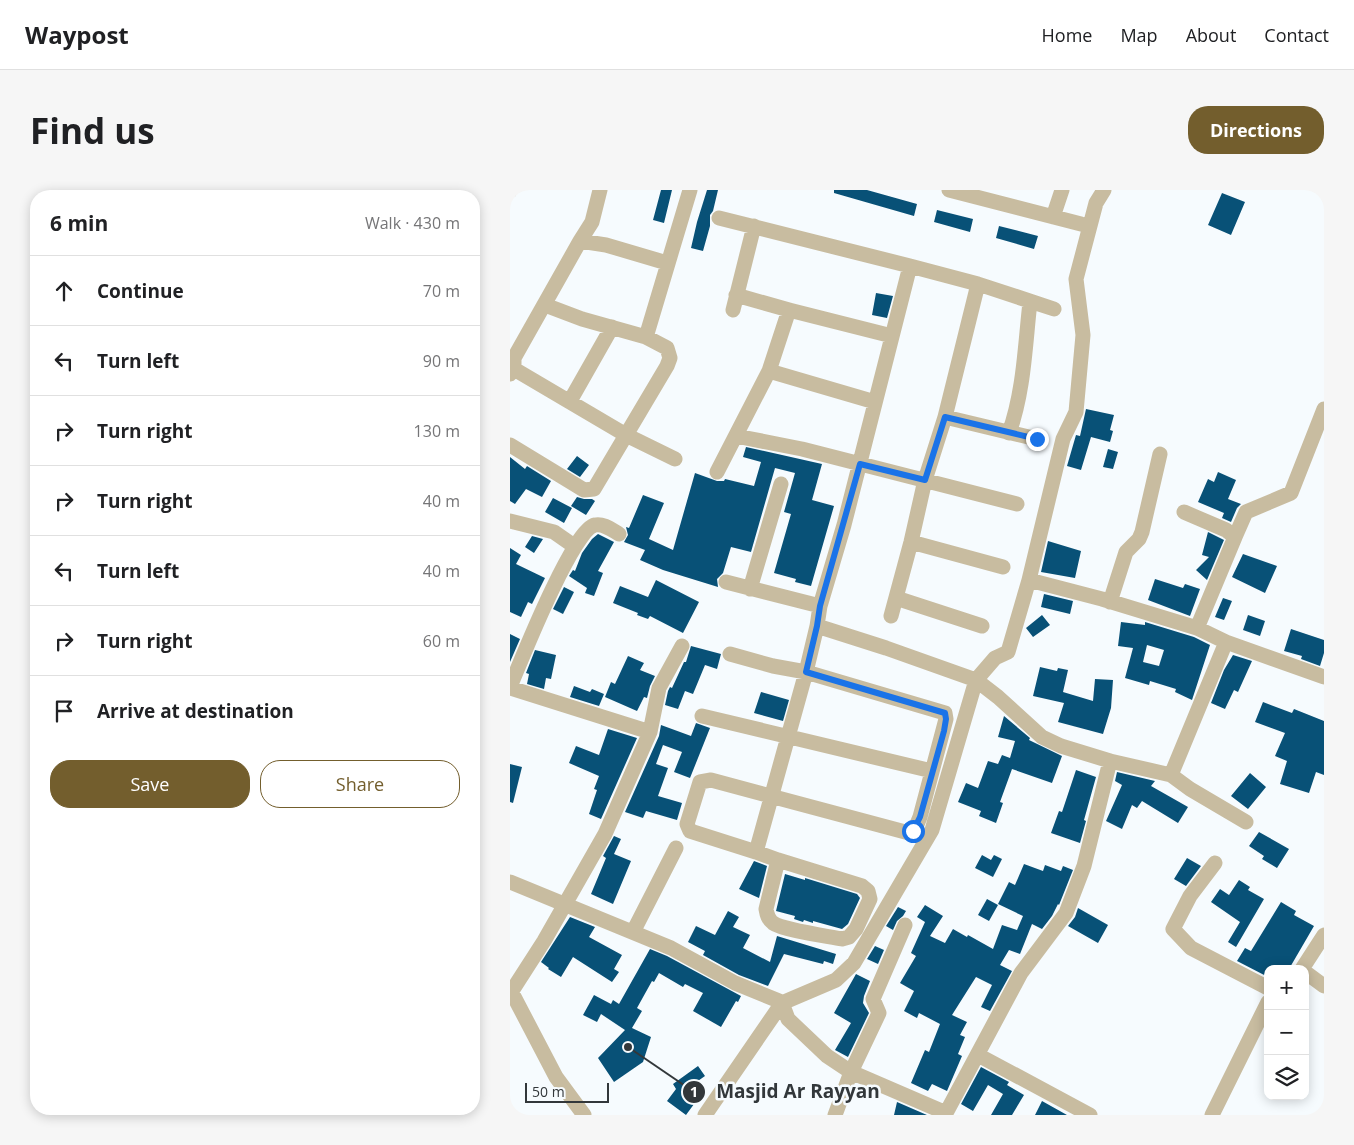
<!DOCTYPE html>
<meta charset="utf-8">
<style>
:root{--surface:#fff;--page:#f6f6f6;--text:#202124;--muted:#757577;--line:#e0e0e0;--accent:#735e2d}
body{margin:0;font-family:"Open Sans",sans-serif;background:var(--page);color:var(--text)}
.controls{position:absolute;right:15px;bottom:15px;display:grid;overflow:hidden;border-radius:10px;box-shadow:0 2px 12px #0003}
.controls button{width:45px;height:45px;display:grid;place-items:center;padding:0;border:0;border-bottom:1px solid var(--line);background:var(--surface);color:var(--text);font:25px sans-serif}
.scale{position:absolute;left:15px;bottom:12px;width:84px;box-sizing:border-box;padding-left:5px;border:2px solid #32373a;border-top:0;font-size:14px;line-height:18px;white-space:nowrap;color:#32373a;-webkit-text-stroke:4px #f6fbfe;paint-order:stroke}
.stop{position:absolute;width:15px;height:15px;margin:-11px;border:4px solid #1a73e8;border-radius:50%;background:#fff}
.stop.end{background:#1a73e8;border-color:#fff;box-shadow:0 1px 5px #0008}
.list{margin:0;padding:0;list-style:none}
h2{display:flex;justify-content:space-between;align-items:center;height:65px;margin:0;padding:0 20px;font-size:21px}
h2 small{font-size:16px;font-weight:400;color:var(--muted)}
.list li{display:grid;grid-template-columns:32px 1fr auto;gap:15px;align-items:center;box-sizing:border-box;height:70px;padding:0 20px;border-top:1px solid var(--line)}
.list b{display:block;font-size:19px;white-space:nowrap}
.list em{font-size:16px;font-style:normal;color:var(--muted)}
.actions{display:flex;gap:10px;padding:15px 20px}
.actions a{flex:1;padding:11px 0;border:1px solid var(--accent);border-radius:20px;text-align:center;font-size:18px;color:var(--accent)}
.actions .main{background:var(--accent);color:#fff}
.icon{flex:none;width:28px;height:28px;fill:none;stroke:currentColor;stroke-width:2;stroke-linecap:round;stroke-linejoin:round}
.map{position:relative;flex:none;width:814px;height:925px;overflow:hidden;border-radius:20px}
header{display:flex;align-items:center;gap:30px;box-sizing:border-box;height:70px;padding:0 25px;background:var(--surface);border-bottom:1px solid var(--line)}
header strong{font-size:24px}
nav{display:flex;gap:28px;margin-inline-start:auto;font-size:18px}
.intro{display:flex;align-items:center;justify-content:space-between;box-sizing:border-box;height:120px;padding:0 30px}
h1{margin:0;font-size:35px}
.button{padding:12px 22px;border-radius:20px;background:var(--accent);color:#fff;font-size:18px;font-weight:700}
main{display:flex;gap:30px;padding:0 30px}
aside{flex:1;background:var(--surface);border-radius:20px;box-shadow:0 2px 12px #0003}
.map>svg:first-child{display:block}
.building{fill:#085177;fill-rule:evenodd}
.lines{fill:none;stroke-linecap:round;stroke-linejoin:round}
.minor{stroke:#c8bca0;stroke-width:15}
.route{stroke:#1a73e8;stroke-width:6}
.leader{fill:none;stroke:#32373a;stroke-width:2}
.callout-dot{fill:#32373a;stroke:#f6fbfe;stroke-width:2}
.mark-label{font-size:15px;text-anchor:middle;font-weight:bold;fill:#fff}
.callout-label{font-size:19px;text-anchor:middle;font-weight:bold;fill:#32373a;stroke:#f6fbfe;stroke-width:5;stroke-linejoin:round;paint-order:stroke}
</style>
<header>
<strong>Waypost</strong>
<nav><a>Home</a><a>Map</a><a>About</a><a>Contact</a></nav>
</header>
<div class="intro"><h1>Find us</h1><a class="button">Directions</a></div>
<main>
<aside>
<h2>6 min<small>Walk · 430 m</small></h2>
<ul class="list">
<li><svg class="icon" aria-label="ahead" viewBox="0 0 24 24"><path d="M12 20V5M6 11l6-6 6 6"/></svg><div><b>Continue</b></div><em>70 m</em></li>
<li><svg class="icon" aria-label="left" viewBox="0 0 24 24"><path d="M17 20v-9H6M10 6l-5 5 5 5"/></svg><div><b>Turn left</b></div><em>90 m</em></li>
<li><svg class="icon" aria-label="right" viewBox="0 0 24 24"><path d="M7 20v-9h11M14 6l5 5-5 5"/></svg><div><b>Turn right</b></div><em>130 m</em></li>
<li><svg class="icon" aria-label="right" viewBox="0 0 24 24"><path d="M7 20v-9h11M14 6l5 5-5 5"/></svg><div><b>Turn right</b></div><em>40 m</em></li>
<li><svg class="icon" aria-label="left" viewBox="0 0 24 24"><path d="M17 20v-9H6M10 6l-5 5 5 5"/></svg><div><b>Turn left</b></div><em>40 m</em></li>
<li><svg class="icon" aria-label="right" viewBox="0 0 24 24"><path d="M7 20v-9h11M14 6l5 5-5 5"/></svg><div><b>Turn right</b></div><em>60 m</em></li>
<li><svg class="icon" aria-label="arrive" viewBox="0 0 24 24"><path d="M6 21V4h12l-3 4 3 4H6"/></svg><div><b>Arrive at destination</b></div></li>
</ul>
<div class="actions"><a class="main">Save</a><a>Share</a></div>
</aside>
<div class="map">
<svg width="814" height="925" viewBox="0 0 814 925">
<rect width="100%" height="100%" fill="#f6fbfe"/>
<path class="building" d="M151,0H162L154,33L143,30Z
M197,0H208L203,21L200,25V36L193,61L181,58L187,32Z
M324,0H357L407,14L404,26L324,3Z
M712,3L735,12L721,45L698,35Z
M427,20L463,29L460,42L424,32Z
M489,36L528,46L524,59L486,48Z
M366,103L383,106L377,128L362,125Z
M576,219L604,225L600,240L603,241L600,252L581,247L571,280L557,276L566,245L570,246Z
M236,257L312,274L302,310L324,316L301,396L285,392L286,389L264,383L281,324L274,322L285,283L265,278L241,362L221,357L213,383L207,389L208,397L153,380L130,370L135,360L114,352L118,345L116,337L119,338L133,305L154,313L139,349L163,360L185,283L207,291H214L215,289L244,296L251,272L233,267Z
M598,259L608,262L603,279L593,277Z
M67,266L79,275L70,287L57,279Z
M0,267L15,279L17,276L41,291L32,307L16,299L5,314L0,311Z
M708,282L726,290L718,309L731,314L727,318L721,332L712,328L714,323L688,312L698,289L704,292Z
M67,307L74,309H82L85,311L76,325L61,316Z
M43,308L62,318L54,333L35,322Z
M698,342L714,350L697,390L686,380L699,367L692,365Z
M88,344L104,352L88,381L93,383L84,406L75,403L77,398L59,386L63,380L65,381L72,363L82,349Z
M22,346L33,349L24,363L15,357Z
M538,351L571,361L565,388L531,382Z
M0,358L11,365L6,374L35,388L22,414L18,412L11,427L0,422Z
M733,364L767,376L755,403L722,387Z
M645,389L673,398L675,394L690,399L680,426L638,410Z
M146,390L189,412L173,443L140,426L138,429L127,425L128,423L103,413L110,396L138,407Z
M54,397L64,402L53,424L43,419Z
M534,404L563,411L560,424L531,417Z
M713,408L722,411L714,430L705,427Z
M532,425L540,435L523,447L516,438Z
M738,425L755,431L750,446L733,440Z
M611,432L635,435V432L684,447L700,455L682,510L665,502L666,499L640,491L639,495L615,488L623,458L608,456ZM637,455L654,460L649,476L633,472Z
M781,439L814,450V463L810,476L791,469L792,466L774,461Z
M0,444L10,449L0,472Z
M181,456L211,464L207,479L195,475L183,504L175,501L168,519L155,515L158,501L160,497L162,498L174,472H176Z
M25,460L46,465L41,489L36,488L34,499L17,494L19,484L16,483Z
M723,465L742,471L728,502L724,500L715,519L701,513L714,480Z
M118,466L134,473L130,480L145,486L140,496L137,508L134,507L127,521L95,507L101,492L105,494Z
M530,477L547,481L548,478L558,480L553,502L583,511L585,489L603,490L601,518L593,544L548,532L554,513L523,506Z
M64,496L80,502L82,499L94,504L89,516L60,507Z
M251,502L279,510L273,531L244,523Z
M753,512L782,523L784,519L814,531V585L806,582L799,603L770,594L777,571L765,566L775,543L745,532Z
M494,526L520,548L519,550L552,566L542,593L502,579L490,612L493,613L486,633L469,626L471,621L448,612L456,593L468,598L478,571L488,574L492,565L500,568L505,551L488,547Z
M186,533L200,538L180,588L164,582L172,562L153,555L146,574L158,578L148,606L172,613L167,630L136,621L133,628L115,622L149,546L151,535L181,546Z
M98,539L127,548L91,629L79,624L87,600L84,599L89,586L59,573L66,556L89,565Z
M0,574L12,577L3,613L0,612Z
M566,580L586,587L574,630L576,631L570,653L541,643L549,621L552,622Z
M607,582L645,591L641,596L678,617L668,633L632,611L627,618L622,615L612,639L596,631L612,595L605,591Z
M740,583L756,597L738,619L721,606Z
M749,642L779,659L767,678L752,669L754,666L739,656Z
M104,646L111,649L104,664L121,671L103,714L81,704L96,668L93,666Z
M472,665L481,670L484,665L492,669L483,687L465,678Z
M677,668L691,676L676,696L664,689Z
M244,671L257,676L249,708L229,699Z
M514,674L533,681L535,675L551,681L553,676L563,680L549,715L548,714L542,726L532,739L522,734L510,764L499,760L490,775L502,781L480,821L471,817L482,795L466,787L442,825L457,832L450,845L455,847L448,864L452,866L437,901L422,894L418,901L401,893L415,860L419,862L430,834L409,823L407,828L394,821L404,801L390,793L406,766L401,763L415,732L407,727L415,715L433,726L420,746L435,753L443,739L457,747L458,745L483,759L492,735L507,740L513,726L488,714L499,692L505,695Z
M275,684L295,690V688L347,704L350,708L338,734L332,739L303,731V733L294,730L293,732L284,729L285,726L266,721Z
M729,690L740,697L738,700L754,709L726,757L718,752L730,732L701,712L710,699L719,705Z
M477,709L488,715L479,731L468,725Z
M771,712L786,721L784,725L804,736L779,779H758V787L727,771L735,758L741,761Z
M388,717L396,721L393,726L387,731L383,740L376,736Z
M568,718L598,735L588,753L558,736L565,727Z
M218,721L229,727L223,737L240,745L233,758L260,772L267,746L326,764L323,774L314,771L313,774L274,764L258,796L229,785L193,765L195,761L178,752L186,736L205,745Z
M60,727L85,737L79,747L112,765L104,779L109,782L102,792L63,767L51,787L38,779L39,778L31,772Z
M365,756L374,760L368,774L357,769Z
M140,759L157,766L231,806L228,812L226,811L211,837L183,821L193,803L175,794L173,797L149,783L144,792L142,791L127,818L132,821L122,838L141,847L133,872L104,892L88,868L115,840L91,824L87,832L73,825L84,805L101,814L103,810L109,814Z
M346,784L360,791L354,806L353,813L359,823L338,867L325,860L341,833L324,823Z
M188,876L195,886L185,893L194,904L187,910L176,925L157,911L166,899L163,894Z
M471,877L499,892L497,895L514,905L502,925H481L493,904L478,895L463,921L451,914Z
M532,911L557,925H525Z
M387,912L417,925H384Z"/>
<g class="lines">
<path class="minor" d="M90,0L82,32L70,51L96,55L157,73
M439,0L571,34
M0,1V0
M543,27L552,0
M209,28L400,76L468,94L544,119
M226,105L279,120L382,146
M223,120L244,36
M136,147L180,0
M4,179L116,245L165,269
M259,181L365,212
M0,184L4,179V168L70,51
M60,211L102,137
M435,227L527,249
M499,243C514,201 515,156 520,112
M226,246L292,259L507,314
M0,255L74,300L84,299L157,176L160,168L157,158L136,147L72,129L35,115
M207,282L259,181L279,120
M674,322L716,340L725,347L687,438
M0,331L44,342L64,356
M725,347L736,322L781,303L814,219
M401,352L493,377
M519,390L592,409L687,438L716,452L814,487
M216,392L310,416
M240,399L271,294
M386,408L472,436
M600,412L616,362L629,349L632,342L650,264
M381,426L401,352L415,290L435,227L468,94
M307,436L376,458L466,490L488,507L532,547L551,556L600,571
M220,464L263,476L296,482L435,523L436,529L410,627L405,639L399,643L201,590L190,592L177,634L180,641L246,662L268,670L256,719C257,725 258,729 263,733C273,740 317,746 332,749L339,747L346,739L360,709L358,701L352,696L268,670
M0,497C10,473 63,339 85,335C93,333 102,340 109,344
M0,498L140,542
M192,526L422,581
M661,585L716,452
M246,662L296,482L307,436L310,416L334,335L400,76
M705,673L680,706L663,739L681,758L758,798
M0,692L161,758L225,793L269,811L272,813L278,829L317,866L341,882L436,923L511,783L556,723L574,676L600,571L661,585L680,599L736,632
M123,742L166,658
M792,779L814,745
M795,782L814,796
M0,799L46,887L74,925
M0,804L34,751L95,644L140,542L149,498L172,456
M468,865L580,925
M195,925L272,813L326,790L344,773L422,640L466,490L485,468L498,462L519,390L553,249L566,222L573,145L566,89L586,13L594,0
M325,925L341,882L369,823L363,809L395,735
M702,925L758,812"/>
</g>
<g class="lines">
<path class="route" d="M403,641L410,627L434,541L436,529L435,523L296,482L307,436L310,416L350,274L415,290L435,227L527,249"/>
</g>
<path class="leader" d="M118 857L184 902"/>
<g class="callout-dot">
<circle cx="118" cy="857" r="5"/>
<circle cx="184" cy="902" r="12"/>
</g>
<g class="mark-label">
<text x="184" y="907">1</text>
</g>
<g class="callout-label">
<text x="288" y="908">Masjid Ar Rayyan</text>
</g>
</svg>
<div class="controls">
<button>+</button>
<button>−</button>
<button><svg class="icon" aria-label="layers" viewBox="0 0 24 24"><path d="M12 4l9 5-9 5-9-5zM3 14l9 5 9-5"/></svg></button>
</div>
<div class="scale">50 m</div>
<div class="stop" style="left:403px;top:641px"></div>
<div class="stop end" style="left:527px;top:249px"></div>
</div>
</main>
